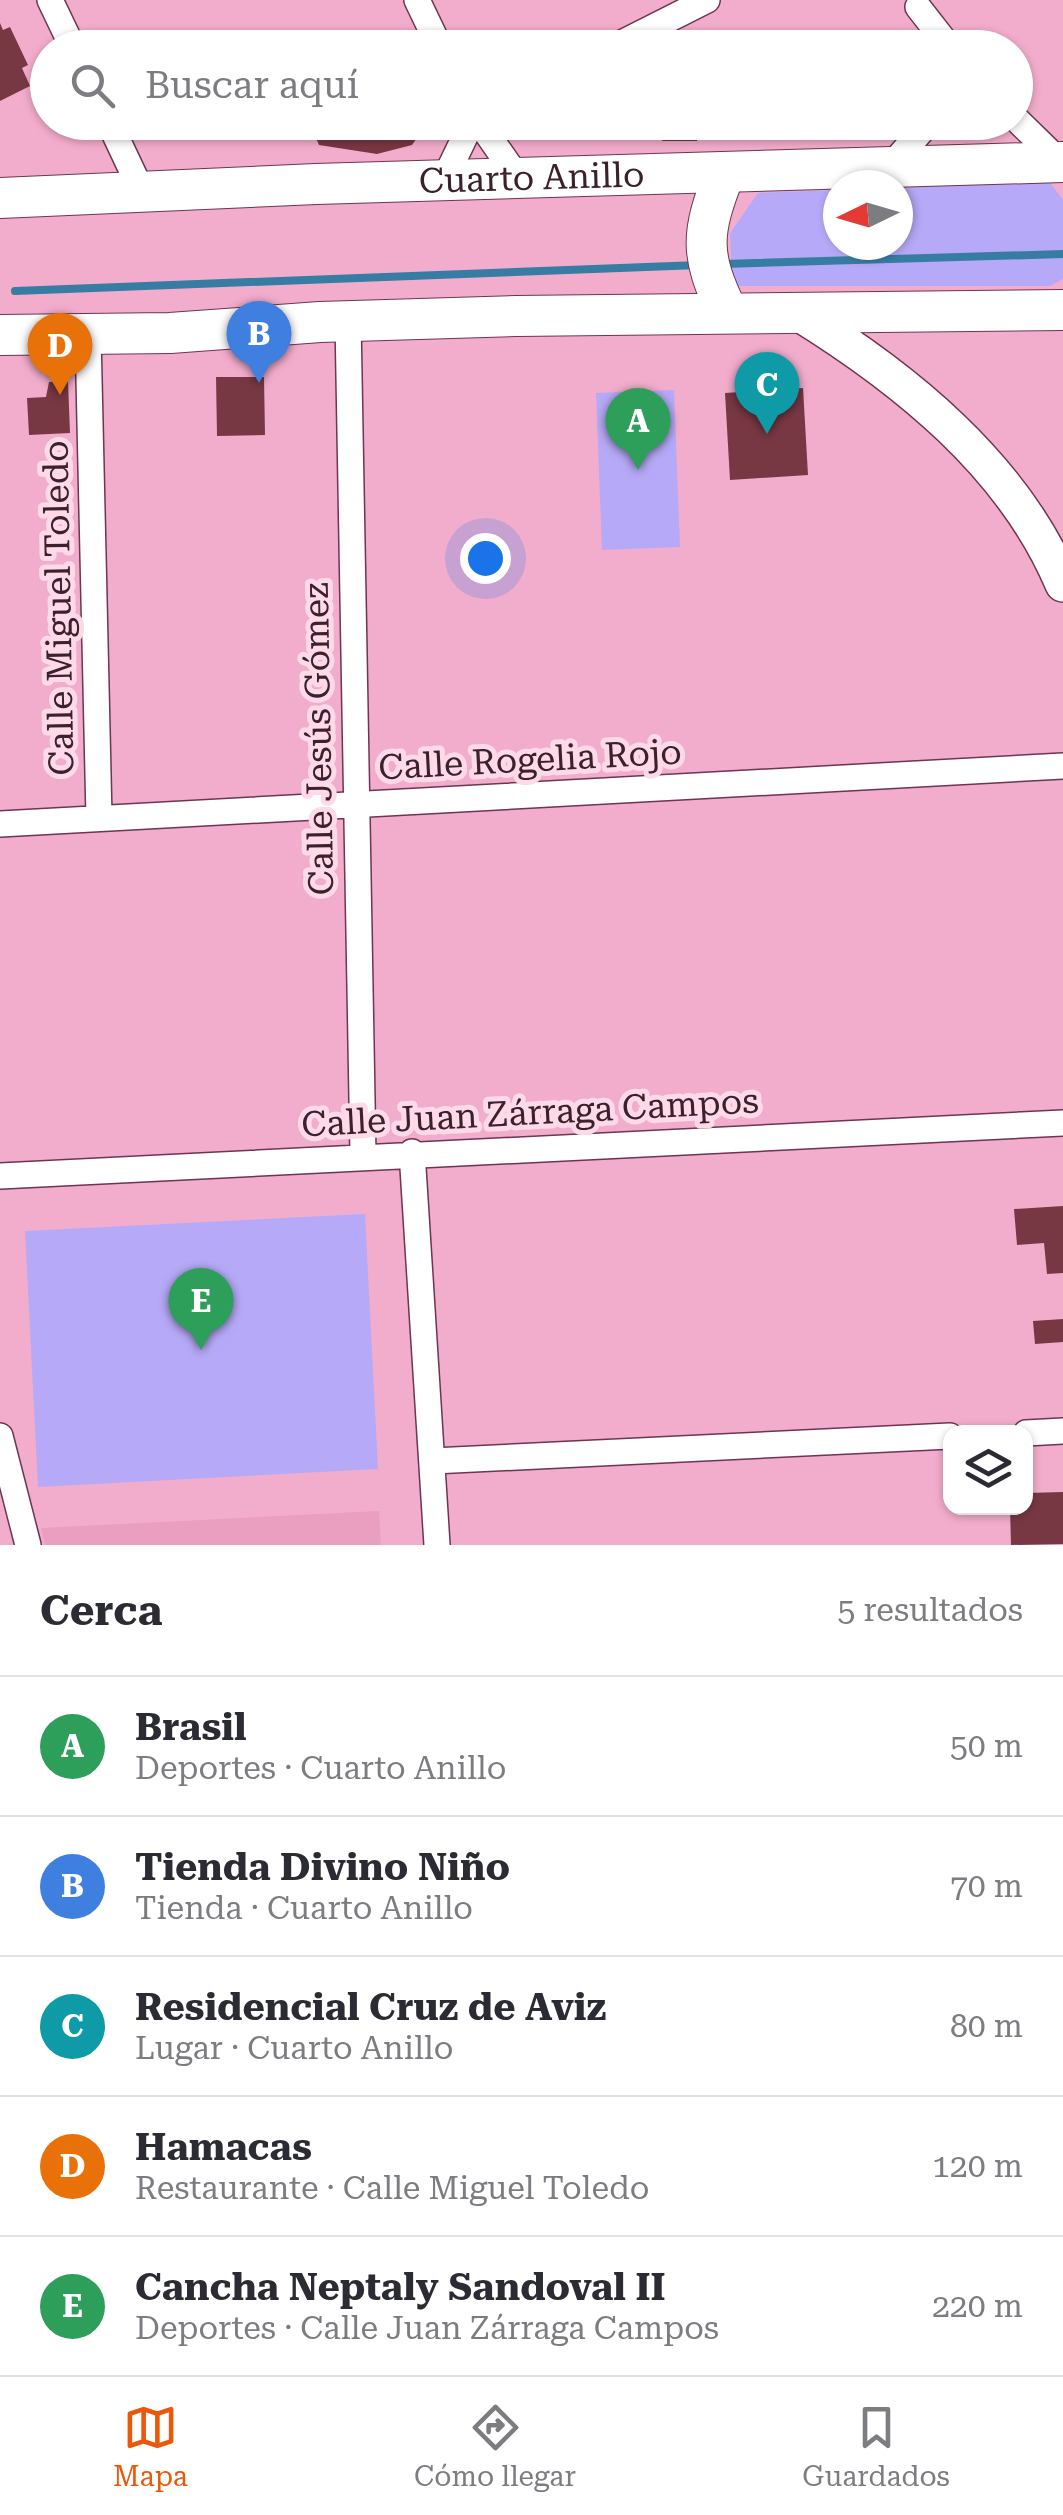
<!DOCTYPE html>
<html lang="es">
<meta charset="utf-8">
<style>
:root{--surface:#fff;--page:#f7f7f7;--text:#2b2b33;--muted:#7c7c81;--line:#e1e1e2;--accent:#ea580c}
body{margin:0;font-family:"Roboto Serif",serif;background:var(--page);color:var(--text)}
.controls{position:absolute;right:30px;bottom:30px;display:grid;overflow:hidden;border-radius:20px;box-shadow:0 2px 8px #0004}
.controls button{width:90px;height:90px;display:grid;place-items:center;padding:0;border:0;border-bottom:2px solid var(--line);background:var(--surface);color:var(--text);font:50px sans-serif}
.compass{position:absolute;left:823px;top:170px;width:90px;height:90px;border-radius:50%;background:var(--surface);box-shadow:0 2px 8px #0004;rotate:265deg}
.you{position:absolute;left:485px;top:558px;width:35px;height:35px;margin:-25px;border:8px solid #fff;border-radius:50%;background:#1a73e8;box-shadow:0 0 0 15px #1a73e833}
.badge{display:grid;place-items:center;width:65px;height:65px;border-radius:50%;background:var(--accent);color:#fff;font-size:32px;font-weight:700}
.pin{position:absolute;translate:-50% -82px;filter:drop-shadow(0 2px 5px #0008)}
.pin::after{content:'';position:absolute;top:52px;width:35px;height:30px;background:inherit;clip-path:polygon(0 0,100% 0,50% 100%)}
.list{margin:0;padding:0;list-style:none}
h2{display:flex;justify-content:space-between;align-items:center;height:130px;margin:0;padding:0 40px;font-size:42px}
h2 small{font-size:32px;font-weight:400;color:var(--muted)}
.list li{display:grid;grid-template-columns:65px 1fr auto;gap:30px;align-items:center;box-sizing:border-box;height:140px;padding:0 40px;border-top:2px solid var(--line)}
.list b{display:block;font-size:38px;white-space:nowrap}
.list p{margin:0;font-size:32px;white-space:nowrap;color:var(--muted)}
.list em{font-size:32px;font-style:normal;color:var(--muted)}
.icon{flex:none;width:55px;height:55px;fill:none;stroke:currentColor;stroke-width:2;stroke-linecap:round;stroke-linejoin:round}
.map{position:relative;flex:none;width:1063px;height:1545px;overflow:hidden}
.search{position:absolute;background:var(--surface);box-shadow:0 2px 8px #0004;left:30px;right:30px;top:30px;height:110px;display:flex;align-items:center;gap:25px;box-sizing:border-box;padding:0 35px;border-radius:55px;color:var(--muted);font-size:38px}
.sheet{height:830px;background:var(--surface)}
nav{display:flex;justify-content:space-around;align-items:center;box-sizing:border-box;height:140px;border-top:2px solid var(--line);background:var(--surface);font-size:28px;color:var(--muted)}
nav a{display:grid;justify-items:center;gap:5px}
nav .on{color:var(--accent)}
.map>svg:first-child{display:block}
.built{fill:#ea9ec0}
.green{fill:#b6a9f7}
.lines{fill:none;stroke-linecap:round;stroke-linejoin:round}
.stream{stroke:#377da3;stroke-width:8}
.building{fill:#783843}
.minor-casing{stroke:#6e3450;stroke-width:28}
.secondary-casing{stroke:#6e3450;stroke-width:38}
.trunk-casing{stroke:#6e3450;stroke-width:42}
.minor{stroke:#fff;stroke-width:25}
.secondary{stroke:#fff;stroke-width:35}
.trunk{stroke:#fff;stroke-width:40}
.labels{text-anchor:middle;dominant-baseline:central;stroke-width:10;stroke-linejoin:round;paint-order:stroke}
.street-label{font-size:35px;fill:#3c212d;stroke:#fedae9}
</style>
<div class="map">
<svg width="1063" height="1545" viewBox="0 0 1063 1545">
<rect width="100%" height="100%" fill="#f3adcc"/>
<path class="built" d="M379,1511L381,1545H45L41,1528Z"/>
<path class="green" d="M1049,181L1063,200V279L1050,286H732L730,233L758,193L838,190V245H898V188Z
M674,390L680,547L602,550L596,393Z
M365,1214L378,1469L38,1487L25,1231Z"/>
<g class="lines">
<path class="stream" d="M723,264L1063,254
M15,291L699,265"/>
</g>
<path class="building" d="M0,23L3,30L10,27L28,65L22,68L30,86L0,101Z
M309,122H428L412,145L377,154L319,145Z
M662,122H697V141H662Z
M216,377H264L265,435L217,436Z
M68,381L70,433L29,435L27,398L46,397L49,382Z
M803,388L808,475L730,480L725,393Z
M1063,1206V1273L1047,1274L1044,1243L1017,1245L1014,1209Z
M1063,1319V1342L1035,1344L1033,1321Z
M1063,1492V1544L1011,1545L1010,1508H1026V1493Z"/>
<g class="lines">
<defs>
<path id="minor" d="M50,0L73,48
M417,0L440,48
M918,7L950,48
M612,48L707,0
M1016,119L1060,162
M109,122L143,194
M479,122L518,178
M890,167L929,122
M444,180L472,122
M348,320L363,1155
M88,335L99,818
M0,824L1063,766
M412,1152L437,1545
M0,1176L1063,1123
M1026,1433L1063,1431
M0,1436L28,1545
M433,1461L950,1436"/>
<path id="secondary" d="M797,312C904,378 1013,465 1063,584"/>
<g id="trunk">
<path d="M725,172C701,233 699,254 728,313"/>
<path id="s1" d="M0,198L316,184L1063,162"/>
<path d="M0,335L170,333L320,322L516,316L1063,310"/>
</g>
</defs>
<use href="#minor" class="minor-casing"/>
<use href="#secondary" class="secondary-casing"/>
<use href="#trunk" class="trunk-casing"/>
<use href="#minor" class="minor"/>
<use href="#secondary" class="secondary"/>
<use href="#trunk" class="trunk"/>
</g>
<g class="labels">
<g class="street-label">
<text stroke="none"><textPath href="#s1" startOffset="532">Cuarto Anillo</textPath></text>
<text transform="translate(59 608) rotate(-91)">Calle Miguel Toledo</text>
<text transform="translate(319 739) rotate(-91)">Calle Jesús Gómez</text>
<text transform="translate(530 760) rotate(-3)">Calle Rogelia Rojo</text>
<text transform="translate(530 1113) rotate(-3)">Calle Juan Zárraga Campos</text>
</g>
</g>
</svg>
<div class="controls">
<button><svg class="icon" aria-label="layers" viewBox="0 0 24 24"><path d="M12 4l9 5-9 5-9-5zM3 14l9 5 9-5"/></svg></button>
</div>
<svg class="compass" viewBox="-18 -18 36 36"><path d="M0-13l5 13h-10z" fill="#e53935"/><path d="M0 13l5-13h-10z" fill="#7c7c81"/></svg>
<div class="you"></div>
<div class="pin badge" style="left:638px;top:470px;background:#2e9e5b">A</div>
<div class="pin badge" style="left:259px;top:383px;background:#3f7fe0">B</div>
<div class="pin badge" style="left:767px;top:434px;background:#0f9aa8">C</div>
<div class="pin badge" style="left:60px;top:395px;background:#e8710a">D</div>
<div class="pin badge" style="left:201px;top:1350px;background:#2e9e5b">E</div>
<div class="search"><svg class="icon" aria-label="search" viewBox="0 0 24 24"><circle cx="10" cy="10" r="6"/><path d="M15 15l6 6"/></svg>Buscar aquí</div>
</div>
<section class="sheet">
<h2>Cerca<small>5 resultados</small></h2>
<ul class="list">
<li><span class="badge" style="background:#2e9e5b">A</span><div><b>Brasil</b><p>Deportes · Cuarto Anillo</p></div><em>50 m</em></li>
<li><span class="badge" style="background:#3f7fe0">B</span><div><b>Tienda Divino Niño</b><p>Tienda · Cuarto Anillo</p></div><em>70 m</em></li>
<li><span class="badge" style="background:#0f9aa8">C</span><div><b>Residencial Cruz de Aviz</b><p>Lugar · Cuarto Anillo</p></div><em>80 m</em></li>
<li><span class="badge" style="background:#e8710a">D</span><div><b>Hamacas</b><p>Restaurante · Calle Miguel Toledo</p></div><em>120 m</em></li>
<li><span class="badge" style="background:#2e9e5b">E</span><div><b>Cancha Neptaly Sandoval II</b><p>Deportes · Calle Juan Zárraga Campos</p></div><em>220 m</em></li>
</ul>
</section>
<nav>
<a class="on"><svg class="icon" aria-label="map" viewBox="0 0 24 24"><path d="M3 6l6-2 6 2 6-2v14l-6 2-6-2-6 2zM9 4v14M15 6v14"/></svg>Mapa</a>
<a><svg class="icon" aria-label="directions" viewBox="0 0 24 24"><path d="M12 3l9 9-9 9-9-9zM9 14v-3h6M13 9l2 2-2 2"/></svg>Cómo llegar</a>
<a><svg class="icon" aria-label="saved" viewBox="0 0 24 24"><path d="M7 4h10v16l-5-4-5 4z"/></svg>Guardados</a>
</nav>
